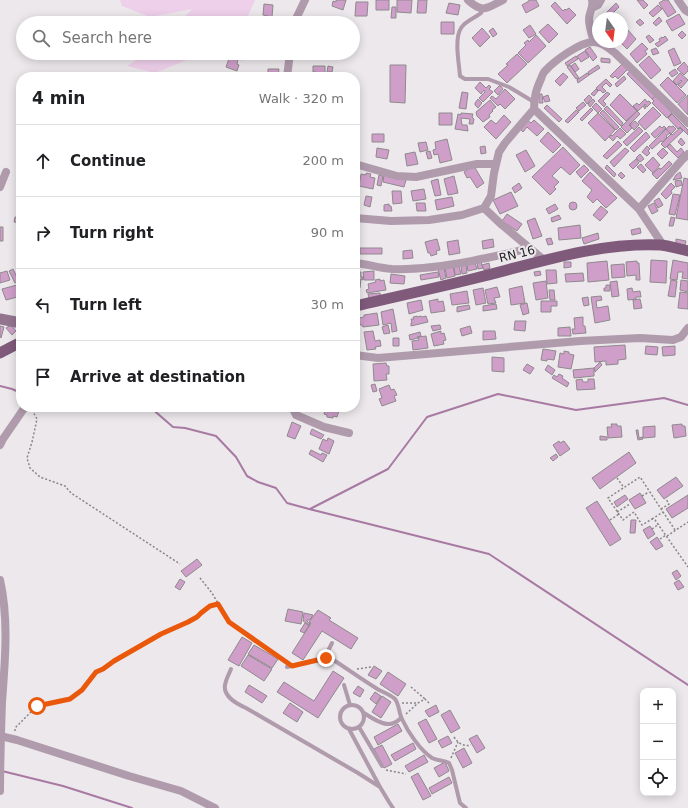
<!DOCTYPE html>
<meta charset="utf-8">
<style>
:root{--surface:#fff;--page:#f6f6f6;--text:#202124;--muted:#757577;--line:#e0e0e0}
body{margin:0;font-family:"DejaVu Sans",sans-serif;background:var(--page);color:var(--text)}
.controls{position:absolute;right:12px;bottom:12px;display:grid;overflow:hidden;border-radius:8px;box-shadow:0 2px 10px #0003}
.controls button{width:36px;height:36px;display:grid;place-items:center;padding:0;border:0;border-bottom:1px solid var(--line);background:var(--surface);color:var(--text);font:20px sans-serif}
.compass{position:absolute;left:592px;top:12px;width:36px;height:36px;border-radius:50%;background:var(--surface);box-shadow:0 2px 10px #0003;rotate:166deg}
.stop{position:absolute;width:12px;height:12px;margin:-9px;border:3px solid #ea580c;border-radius:50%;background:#fff}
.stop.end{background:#ea580c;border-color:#fff;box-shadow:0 1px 4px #0008}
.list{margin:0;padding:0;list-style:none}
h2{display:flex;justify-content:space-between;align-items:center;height:52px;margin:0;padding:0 16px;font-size:17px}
h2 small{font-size:13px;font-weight:400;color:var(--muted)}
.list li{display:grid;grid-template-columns:26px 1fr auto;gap:12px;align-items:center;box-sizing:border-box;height:72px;padding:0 16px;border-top:1px solid var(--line)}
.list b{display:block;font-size:15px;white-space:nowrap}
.list em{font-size:13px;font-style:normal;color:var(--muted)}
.icon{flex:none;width:22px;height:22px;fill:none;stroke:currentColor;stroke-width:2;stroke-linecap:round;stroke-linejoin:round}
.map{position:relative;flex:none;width:688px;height:808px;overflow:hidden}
.search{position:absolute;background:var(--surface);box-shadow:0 2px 10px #0003;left:16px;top:16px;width:344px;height:44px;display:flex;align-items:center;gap:10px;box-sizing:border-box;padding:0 14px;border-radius:22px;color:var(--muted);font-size:15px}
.panel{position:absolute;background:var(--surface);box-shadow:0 2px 10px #0003;left:16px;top:72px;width:344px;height:340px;border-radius:16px}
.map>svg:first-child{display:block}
.green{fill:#efd0eb}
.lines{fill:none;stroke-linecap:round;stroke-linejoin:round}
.stream{stroke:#a87aa3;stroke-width:2}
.building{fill:#cf9fca;stroke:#8e8a8d}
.path{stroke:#888688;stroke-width:1.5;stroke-dasharray:2 2;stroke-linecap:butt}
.service{stroke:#b09bad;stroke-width:4}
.minor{stroke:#b09bad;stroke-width:8}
.secondary{stroke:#947590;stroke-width:11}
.primary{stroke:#7f5a7b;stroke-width:11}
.route{stroke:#ea580c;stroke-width:5}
.labels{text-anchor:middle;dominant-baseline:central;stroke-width:4;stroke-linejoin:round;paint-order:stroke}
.street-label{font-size:12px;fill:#222122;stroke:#ece8eb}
</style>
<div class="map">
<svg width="688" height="808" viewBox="0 0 688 808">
<rect width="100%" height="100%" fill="#ece8eb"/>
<path class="green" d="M120,0H255L245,23H179L192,9L150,17L122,6Z
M146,53H204L155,73L127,66L146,54Z"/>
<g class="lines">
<path class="stream" d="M0,386L12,389L21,393
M150,407L173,427L185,428L216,436L236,457L247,476L258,482L276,488L287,503L309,509L489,554L688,685
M310,509L388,469L427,417L498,394L576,410L664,398L688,405
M2,771L63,786L132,808"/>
</g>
<path class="building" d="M336,0H346L343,10L332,6L333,1L336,2Z
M376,0H389V10H376Z
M397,0H412L411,13L397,12Z
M418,0H427L426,13H417Z
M529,0H536L539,6L526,13L522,5L529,1Z
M637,0H643L648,5L644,9Z
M664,0H668L676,12L668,17L659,3Z
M356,2H368L367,16H355Z
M555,2L563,11L565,9L566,10L569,8L576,15L567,24L551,6Z
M449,3L460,5L458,15L446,13Z
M616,3L619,7L612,14L615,18H601Z
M264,4L273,5L272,17L263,15Z
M658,5L662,9L653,17L649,13Z
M392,7H396V18H391Z
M679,14L685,24L672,31L666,21Z
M269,17L273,18L272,23H261L262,21L268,23Z
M331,17L342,18V23H331Z
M659,17L662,21L656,26L653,23Z
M640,19L644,23L640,26L636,22Z
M441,22H454V34H441Z
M548,24L558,34L549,43L539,32Z
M530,25L536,34L529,38L523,30Z
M482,28L490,37L480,47L472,38Z
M493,28L497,34L493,37L489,31Z
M627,29L636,39L627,49L620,42H622V33Z
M682,31L686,35L682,39L678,35Z
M536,35L546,46L528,63L518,53L526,45L524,43L528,40L529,42Z
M649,35L654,40L650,43L646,37Z
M665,36L668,40L658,47L655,44L660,41L659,39L662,37L663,38Z
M642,43L648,49L645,51L647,54L637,63L630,54Z
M590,47L597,57L593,61L585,50Z
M656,48L659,53L653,55L651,50Z
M674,48L681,63L674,66L668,51Z
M585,51L589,57L581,62L577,56Z
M230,53H242L244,54L242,60L229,55Z
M312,53H325V56L311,55Z
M517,54L527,64L507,83L498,74L508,65L506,64Z
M230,56L238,59L237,64L239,65L237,71L226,67Z
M576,56L578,59L567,66L565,63Z
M649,56L661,70L651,79L639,65Z
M601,58L610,59V63L601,62Z
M684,62L688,67V71L684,75L677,69Z
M575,63L579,69L575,72L571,66Z
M623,63L628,69L618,79L615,76L613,78L610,76Z
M390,65H406L405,103L390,102Z
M570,65L579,78L576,79L567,67Z
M598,65L600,68L589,75L588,72Z
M313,66H325V76L317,77L316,72H313Z
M328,66L333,67L332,72H327Z
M268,69H279L278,77H268Z
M675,69L678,73L672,77L669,73Z
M630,71L655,96L652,99L627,74Z
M563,73L568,77L560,86L555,81Z
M587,73L589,75L578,83L577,80Z
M680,73L688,80L681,88L678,85L682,81L681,80L677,85L673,81Z
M624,76L626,79L617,87L615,84Z
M668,77L686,95L677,103L660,85Z
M606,79L612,85L610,87L606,83L602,87L606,91L603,93L600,90L599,91L596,88Z
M480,82L486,88L489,85L491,87L489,89L493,92L483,102L479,98L485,92L484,90L481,94L475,88Z
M500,85L503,89L498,95L494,91Z
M505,89L515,99L505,109L500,104L498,106L490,98L492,96L496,99Z
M596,89L598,91L594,96L591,94Z
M462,92L468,93L466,109L459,108Z
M607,92L610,94L603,101L606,104L604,107L598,101Z
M539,94H542L543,103H539Z
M620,94L637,111L626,121L610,105Z
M548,95L550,101L545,102L543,97Z
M589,95L592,98L587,104L584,100Z
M688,95V115L678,104Z
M655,96L672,113L667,118L652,103L654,101L652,99Z
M478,99L482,103L478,108L475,105V103Z
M593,99L595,101L590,107L588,104Z
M645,99L647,102L649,101L651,103L647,107L645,104L644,105L646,107L645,109L643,106L638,111L633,106L637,103L639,105Z
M490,100L496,107L492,110L493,111L489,115L490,117L483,122L477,116L476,112Z
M583,102L586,105L579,111L576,108Z
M596,103L602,109L598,113L592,107Z
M547,105L562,119L559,122L544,108Z
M607,106L623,123L621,126L604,109Z
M355,107H358V124H355Z
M653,107L661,115L645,130L638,122Z
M591,108L593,110L582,121L580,119Z
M576,110L579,112L568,123L565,121Z
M603,110L619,127L616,130L600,113Z
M637,111L640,114L629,125L632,128L627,133L621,127Z
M439,113H452V125H439Z
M461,113L473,114L472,117L474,119L473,124H469L470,119L461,118L462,125H467L468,131L455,129L458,114L461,115Z
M598,113L615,130L605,141L588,123Z
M672,114L688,130V135L680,127L678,129L668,118Z
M504,115L511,122L496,139L484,127L491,120L496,124Z
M534,120L544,129L537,136L527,127L523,132L519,128L528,121L531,123Z
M635,121L639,125L634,130L630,125Z
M660,126L662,128L664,126L666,128L655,138L651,134Z
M669,126L671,127L673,126L676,129L671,134L666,129Z
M639,127L643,131L627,146L623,142Z
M620,128L626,134L620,139L617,136L613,141L609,137L611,135L612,136Z
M680,128L683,131L665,148L661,144L671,134L672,135Z
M666,129L670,133L666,136L667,137L663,142L661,141L652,149L649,146Z
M548,132L561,145L553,153L540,141Z
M646,132L650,137L634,152L630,148Z
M372,134H384V142H372Z
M681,138L685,143L682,146L678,142Z
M447,139L452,160L440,163L438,154L434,155L433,150L436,149L435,142Z
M618,141L622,145L607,159L603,156Z
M426,142L428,150L420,152L418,143Z
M670,144L677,152L681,148L684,152L678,158L667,147Z
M485,146L486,153L481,154L480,147Z
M647,146L650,149L648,151L650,153L647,156L642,152Z
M563,147L580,165L570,175L561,167L552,176L559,182L554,187L556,189L550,195L532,177Z
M377,148L389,150L387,159L376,157Z
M625,148L629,151L614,167L610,162Z
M663,148L668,153L662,159L657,154Z
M526,150L535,166L525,172L516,155Z
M430,151L432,158L428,159L426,152Z
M415,152L418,164L407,166L405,154Z
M640,154L644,159L640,162L636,158Z
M653,157L660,165L653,173L645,165Z
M636,159L639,163L633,169L629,165Z
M669,161L672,164L657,179L652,174L659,168L661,169Z
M641,164L646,170L643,173L637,167Z
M584,165L589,170L581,178L576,172Z
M607,165L616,174L614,177L605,168Z
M474,166L484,183L477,188L470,177L467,178L464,172Z
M590,172L617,198L606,208L597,199L593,203L587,197L592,190L582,181Z
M621,172L625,176L622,179L618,175Z
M680,172L682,178L673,180L676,175Z
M366,173L371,174L370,177L375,178L373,189L359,186L361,174L366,175Z
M379,175L383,176L381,186L377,185Z
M384,175L406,180L404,187L383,182Z
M454,176L458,193L448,195L444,179Z
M684,178L688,179V220L676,218Z
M438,179L441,195L435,196L431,181Z
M681,180L682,185L676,187L675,181Z
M519,183L522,188L515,193L512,188Z
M671,183L675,187L671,191L672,193L666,199L661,194Z
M424,189L426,199L413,201L411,191Z
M392,191H401L402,203L393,204Z
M511,192L518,206L500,214L493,200Z
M673,194L680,195L675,215L669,214Z
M366,196L372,197L370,207L364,205Z
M452,197L454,206L437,210L435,200Z
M659,198L663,205L658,208L654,201Z
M569 206a4 4 0 1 1 8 0a4 4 0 1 1-8 0Z
M416,203H425L426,211H417Z
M654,203L658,211L652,214L648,206Z
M389,204V206H391L392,211H384V205Z
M555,204L558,209L549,214L546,209Z
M601,206L608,212L600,221L593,215Z
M18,211H21V223L14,222L15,217H17Z
M507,214L522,224L517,231L502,221Z
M559,215L561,219L552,222L551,218Z
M671,217L675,218L673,226H669Z
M535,218L542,236L533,239L527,221Z
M580,225L581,238L559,240L558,228Z
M0,227H3V241H0Z
M640,228L641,233L632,235L631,230Z
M598,233L599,239L584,244L582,238Z
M551,238L553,244L548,245L546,239Z
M437,239L440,250L436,251L437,254L431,256L430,253H428L425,242Z
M493,239L494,247L483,249L482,241Z
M676,239L686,241L685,245L676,243Z
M458,240L460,253L449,255L447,242Z
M360,248H382V254H360Z
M412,250L413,258L403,259V251Z
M651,260L667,261L666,283L650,282Z
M673,260L688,263V279L682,278L683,272H678L677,280L670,279Z
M607,261L609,280L588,282L587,263Z
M637,261V263H639L640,280H636V275L627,276L626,262Z
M481,262L483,268L478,269L477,263Z
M564,262H571V267L564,268Z
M475,263L477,269L468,271L467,264Z
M489,263L490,268L484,270L482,265Z
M624,264L625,277L612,278L611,265Z
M466,265L467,273L462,274L461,266Z
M453,266L455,276L447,278L445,268Z
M459,266L461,274L455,275L454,267Z
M444,268L446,278L441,280L438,269Z
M13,269L19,281L15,283L9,271Z
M355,270V272H361V277H363V280L361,279L360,288H355L356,279H355Z
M546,270H556L557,283L547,284Z
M7,271L10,280L0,283V273Z
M374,271V280H364L363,272Z
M540,271L541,275L535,276L534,272Z
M438,272L439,277L421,280L420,275Z
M583,273L584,281L566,282L565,274Z
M391,274L405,276L404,284L390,283Z
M380,279V281L384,280L386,290L367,293L366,290L369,289L368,284L376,282L375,280Z
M671,280L677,281L675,297L668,296Z
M681,280L688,281V292L680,290Z
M546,281L548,298L536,300L533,283Z
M617,281L619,296L612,297L610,282Z
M17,285L21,296L6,300L2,289Z
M606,285H610V291H604V288H606Z
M522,286L525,303L511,305L509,289Z
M497,287L500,297L494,298L496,303L488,304L485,290Z
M483,288L486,303L476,305L473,290Z
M632,288L633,292L640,291L641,297H636V299L628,300L627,289Z
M549,290H554L555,300H550Z
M467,291L469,303L452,305L450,294Z
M680,292L688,293V309L678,308Z
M380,293L381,297L369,298L368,294Z
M601,296L602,300L596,301L597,308L608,306L610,320L595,323L591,297Z
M588,297L589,305L584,306L582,298Z
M438,299V302L443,301L445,311L431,313L429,301Z
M640,299L642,308L634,309L633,300Z
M421,300L423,310L409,314L407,303Z
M541,301H557V306H551V312H541Z
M527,303L529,313L523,315L520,305Z
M496,304L497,309L483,311V306Z
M469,305L470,309L457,312V307Z
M393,309L397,331L392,332L391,323L383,325L381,312Z
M377,313L379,325L363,327L362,325H360L359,318L364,317V315Z
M417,316V317L421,316L422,317L426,316L428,322L411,326V323H412L411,319H414L413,317Z
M583,317V326H585L586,333L573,334L572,329H575L574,318Z
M515,321H526L525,331L514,330Z
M11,325L16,331L12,335L6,328Z
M388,325L390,333L384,334L382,327Z
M440,325L441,329L433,331L431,326Z
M0,326L4,327L1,338L0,337Z
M470,326L472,333L462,336L460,329Z
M570,327L571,336H558V328Z
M373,331L375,341L380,340L381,346L375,347L376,349L367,350L364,332Z
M441,331V334L444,333L446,340L443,341L444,344L434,346L431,334Z
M483,331H495L496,339L483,340Z
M420,332L421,336L417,337L418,338L410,340L409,335Z
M426,336L428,348L413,350L412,341L419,340L418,337Z
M393,338H399V346H393Z
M625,345L626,359L618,360V364L606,365V361L595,362L594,347Z
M646,346L658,347L657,355L645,354Z
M675,346V355L663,356L662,347Z
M543,349L556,351L554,360L547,359V361L541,360Z
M564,351L569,352V354L574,355L571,369L558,367L560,353L564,354Z
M492,357L504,358V372L492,371Z
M600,362L602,365L595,372L594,368Z
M386,363L387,366H389V374H386L387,380L374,381L373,364Z
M527,364L534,368L530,374L523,370Z
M548,365L555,370L552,375L545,370Z
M594,368V376L574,378L573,370Z
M559,374L563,376L562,378L569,383L567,387L552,378L554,375L557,377Z
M582,379L583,382H588V379H594L595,389L577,390L576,380Z
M375,384L377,391L373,392L371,385Z
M389,385L391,390L394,389L397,395L394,396L396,401L382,406L379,399L382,398L379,389Z
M323,407H340L337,417L333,416V418L327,417V415L324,414L325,411L322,410Z
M292,422L301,426L295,439L287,436Z
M611,424H617V426H621L622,437L608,438L607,427H612Z
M682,424V426H685L686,436L674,438L672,425Z
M655,426V437L643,438V427Z
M312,429L324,435L321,439L310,434Z
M636,430H638L639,438L642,437L643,439L638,440Z
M600,436L607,437V440H600Z
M328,438L334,441L329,454L319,449L323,439L327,441Z
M559,441L560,443L564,441L570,449L560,456L553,445Z
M311,450L321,455L322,453L327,455L323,462L309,454Z
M629,452L636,463L600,489L592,478Z
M556,454L558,457L553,461L550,458Z
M676,477L683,486L664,499L657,490Z
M640,493L646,503L635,509L629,500Z
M625,495L628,499L617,507L614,502Z
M688,495V508L672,518L666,509Z
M597,501L621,539L610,546L586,508Z
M631,520H636L635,533H630Z
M650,526L655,534L648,539L643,530Z
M657,537L663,546L656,550L650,542Z
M197,559L202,565L186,577L181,571Z
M677,570L681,576L676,580L672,573Z
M180,579L185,582L180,590L175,587Z
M679,580L684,587L678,590L674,583Z
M288,609L303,612L301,624L285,621Z
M318,610L331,618L329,620L358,638L351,649L322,631L303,660L292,653L311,623L309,622Z
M304,613L313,615L310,620H307V621L310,624L309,625L303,621Z
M305,623L309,626L304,633L300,631Z
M242,637L252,643L239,666L228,660Z
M254,645L278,659L272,668L248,654Z
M248,655L272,669L264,681L241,666Z
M374,666L382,671L376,679L368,675Z
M333,671L344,678L318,718L277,692L284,682L314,701Z
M388,672L406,684L398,696L380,684Z
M249,685L267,696L262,703L245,692Z
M358,686L364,690L360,697L353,693Z
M375,692L381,696L376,704L370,699Z
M382,696L391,702L381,718L372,712Z
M290,703L303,712L297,722L283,713Z
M436,705L439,712L429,717L425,711Z
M450,710L460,728L451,733L441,715Z
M426,719L437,739L429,743L418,723Z
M398,724L402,731L378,745L374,737Z
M477,735L485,748L477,753L469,739Z
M448,736L452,743L442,748L438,741Z
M413,743L416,749L395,761L391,755Z
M382,745L392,764L384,768L374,749Z
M464,748L472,763L463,768L455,753Z
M424,755L428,762L409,772L405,766Z
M445,762L449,771L439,777L434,768Z
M418,773L431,796L423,800L411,777Z
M449,777L452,783L432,794L429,788Z"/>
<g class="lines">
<path class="path" d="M32,410L37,419L32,442L27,458L30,468L40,477L65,486L71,493L180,564
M617,478L624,488
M642,496L649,492
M661,509L669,504L666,499
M617,512L630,504
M652,519L663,512
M610,520L619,514
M652,529L659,524
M675,530L640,477L608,498L623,520L634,512L642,525L652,519L655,520L688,567
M667,536L688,522
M660,539L666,535
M200,578L212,593L229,622L286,661
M357,669L371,667
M411,687L425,699
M402,703H418
M406,714L418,703L425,699L430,704
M15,731V728L37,706L70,699L82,690L97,672L103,669L114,661L161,634L188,622L197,617L201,613L211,606L218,604
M454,737C458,743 463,747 471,745
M451,758L458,742
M386,770L406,774"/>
<path class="service" d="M482,8L481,13C475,18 465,21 461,28C454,39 459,63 460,76L465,79H488L509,87L534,102
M324,659L332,643
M287,667L326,658L335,661C349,670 364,681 379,690C383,692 391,695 395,699C399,704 399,713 402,719C408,732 420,750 432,758C438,761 444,760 449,763L452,770L459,799L460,803L466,808
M231,669C229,674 226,679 225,685C223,697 237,704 246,708L358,773L380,787
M344,685L350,705
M340 717a12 12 0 1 1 24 0a12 12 0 1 1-24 0Z
M364,713C370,717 382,725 389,724C394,724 398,721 401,718
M359,727L382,766
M349,729L380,787L389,802L393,808"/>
<path class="minor" d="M468,0C483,14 487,8 503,0
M592,0C594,7 589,12 589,19C589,27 592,35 594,42
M678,0L685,10L688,12
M592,8L598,5L601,0
M294,23L305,0
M287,77L290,53
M355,164L397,176L416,177L477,164H496
M0,187L6,172
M484,208L502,225L544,260
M639,209L534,109C534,97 536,90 541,79C542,76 543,73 545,71C554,61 580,42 593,42C602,42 608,48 615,53L688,123
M355,218L391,221L429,220L462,215L484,208L491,196L494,173L499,152L505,143L534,109
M663,245L639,209L681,161L688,154
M355,263C367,264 379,268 392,269C419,270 445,266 472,261C491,257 509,254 529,248
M355,355L378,358L580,341L640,338L673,340L681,337L688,328
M293,407L294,411L296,415L324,427L349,433
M0,445L3,439L25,407
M0,580C9,620 5,661 2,702C1,732 0,761 0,791
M0,736L17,740L129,776L181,791L215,808"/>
<path class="secondary" d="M0,319L21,323"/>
<path class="primary" d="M355,306C395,297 436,288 476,278C537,263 598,242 661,245C670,246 679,249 688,251
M0,353L21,342"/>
</g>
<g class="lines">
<path class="route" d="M37,706L70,699L82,690L96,672L103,669L114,661L161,634L188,622L197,617L201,613L210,606L218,604L229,622L292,666L326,658"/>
</g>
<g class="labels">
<g class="street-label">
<text transform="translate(517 254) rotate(-14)">RN 16</text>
</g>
</g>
</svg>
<div class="controls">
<button>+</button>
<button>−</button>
<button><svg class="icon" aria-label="locate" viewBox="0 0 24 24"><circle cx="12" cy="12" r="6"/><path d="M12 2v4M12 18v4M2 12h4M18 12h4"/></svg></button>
</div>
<svg class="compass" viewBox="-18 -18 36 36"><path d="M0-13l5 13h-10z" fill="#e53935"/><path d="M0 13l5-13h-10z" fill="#757577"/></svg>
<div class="stop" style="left:37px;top:706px"></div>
<div class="stop end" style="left:326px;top:658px"></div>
<div class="search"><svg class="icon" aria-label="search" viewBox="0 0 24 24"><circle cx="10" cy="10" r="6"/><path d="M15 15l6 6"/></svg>Search here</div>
<section class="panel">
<h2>4 min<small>Walk · 320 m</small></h2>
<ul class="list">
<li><svg class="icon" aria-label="ahead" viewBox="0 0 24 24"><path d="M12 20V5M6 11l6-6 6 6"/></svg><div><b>Continue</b></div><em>200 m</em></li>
<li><svg class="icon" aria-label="right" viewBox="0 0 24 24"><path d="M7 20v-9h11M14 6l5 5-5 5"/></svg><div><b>Turn right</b></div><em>90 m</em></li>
<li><svg class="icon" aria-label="left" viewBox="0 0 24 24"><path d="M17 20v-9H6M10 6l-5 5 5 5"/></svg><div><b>Turn left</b></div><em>30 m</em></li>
<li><svg class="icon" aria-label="arrive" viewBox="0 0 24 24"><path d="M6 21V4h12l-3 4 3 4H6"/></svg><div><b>Arrive at destination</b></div></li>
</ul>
</section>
</div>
